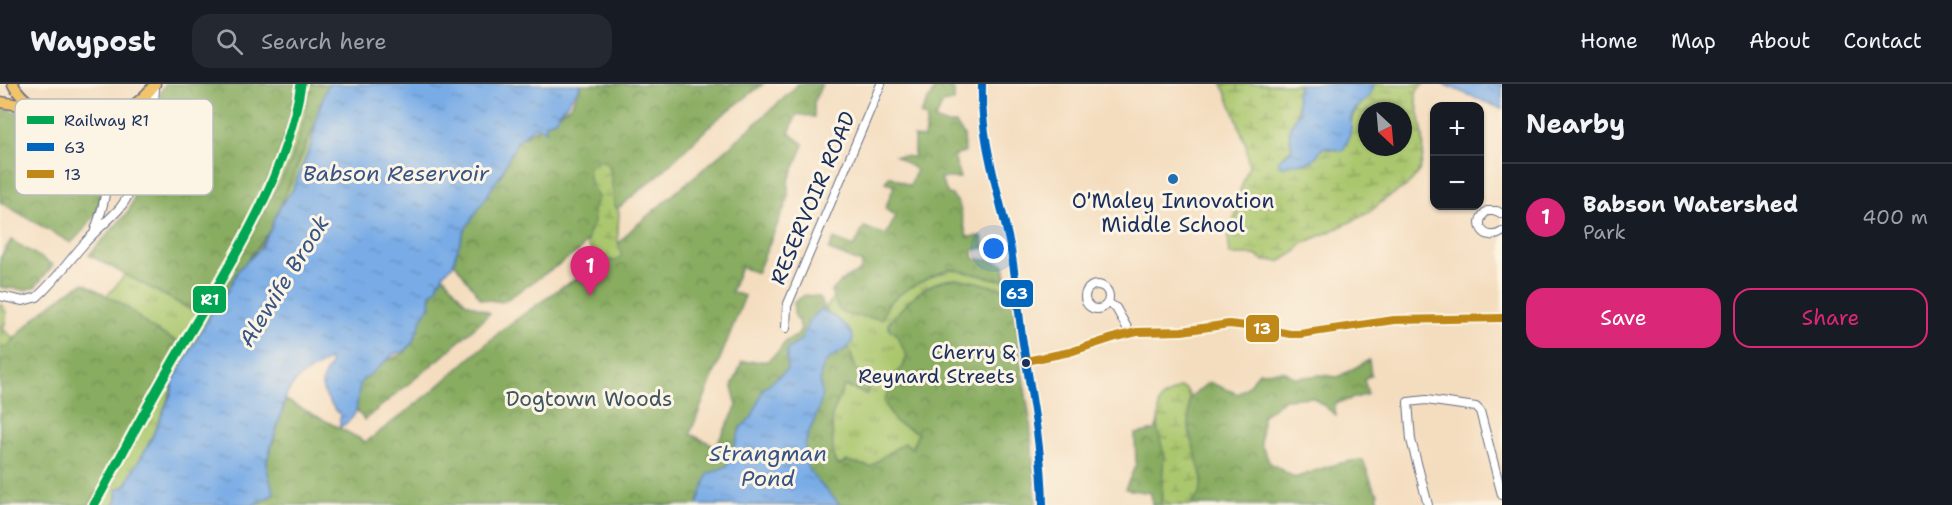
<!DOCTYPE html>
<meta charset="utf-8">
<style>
:root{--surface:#171b24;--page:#242831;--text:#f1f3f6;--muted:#9ea1a6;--line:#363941;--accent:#db2777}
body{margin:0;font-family:"Shantell Sans",sans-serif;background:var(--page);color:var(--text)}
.controls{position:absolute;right:18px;top:18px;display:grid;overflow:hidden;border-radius:12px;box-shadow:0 2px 4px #0004}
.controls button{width:54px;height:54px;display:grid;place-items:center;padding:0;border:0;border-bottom:2px solid var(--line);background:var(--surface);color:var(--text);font:30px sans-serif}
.compass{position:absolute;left:1358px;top:18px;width:54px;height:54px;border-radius:50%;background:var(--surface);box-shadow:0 2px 4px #0004;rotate:154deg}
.you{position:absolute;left:994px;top:165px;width:21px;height:21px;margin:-15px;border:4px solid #fff;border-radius:50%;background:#1a73e8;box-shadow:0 0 0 9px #1a73e833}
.badge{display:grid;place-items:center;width:39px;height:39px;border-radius:50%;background:var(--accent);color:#fff;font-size:20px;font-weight:700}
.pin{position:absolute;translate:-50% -50px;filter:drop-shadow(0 2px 3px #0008)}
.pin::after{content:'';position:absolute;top:32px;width:21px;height:18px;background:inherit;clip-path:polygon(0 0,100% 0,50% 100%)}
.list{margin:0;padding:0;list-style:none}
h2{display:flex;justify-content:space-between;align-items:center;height:78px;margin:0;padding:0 24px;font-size:26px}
h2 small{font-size:20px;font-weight:400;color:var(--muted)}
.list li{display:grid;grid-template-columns:39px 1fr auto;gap:18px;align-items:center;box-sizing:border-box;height:108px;padding:0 24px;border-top:2px solid var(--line)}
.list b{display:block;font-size:22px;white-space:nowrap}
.list p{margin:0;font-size:20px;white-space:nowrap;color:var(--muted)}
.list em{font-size:20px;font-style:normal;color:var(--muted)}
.actions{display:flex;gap:12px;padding:18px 24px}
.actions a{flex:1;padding:14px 0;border:2px solid var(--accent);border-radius:18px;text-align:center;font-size:21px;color:var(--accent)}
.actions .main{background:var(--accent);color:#fff}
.icon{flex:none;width:33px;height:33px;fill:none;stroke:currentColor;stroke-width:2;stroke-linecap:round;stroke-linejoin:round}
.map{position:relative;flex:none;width:1502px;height:421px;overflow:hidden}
header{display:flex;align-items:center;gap:36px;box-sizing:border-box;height:84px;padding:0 30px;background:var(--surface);border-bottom:2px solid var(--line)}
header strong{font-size:28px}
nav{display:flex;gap:33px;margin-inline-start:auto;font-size:21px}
.search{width:420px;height:54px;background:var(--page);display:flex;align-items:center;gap:15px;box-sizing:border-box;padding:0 21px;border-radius:18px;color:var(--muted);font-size:22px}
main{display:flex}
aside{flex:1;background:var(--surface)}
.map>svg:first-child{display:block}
.grass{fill:url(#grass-tufts);stroke:#637b66;stroke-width:1.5}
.forest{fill:url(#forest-crowns);stroke:#526e60;stroke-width:1.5}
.wetland{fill:url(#wetland-marsh);stroke:#637b66;stroke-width:1.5;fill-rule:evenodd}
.water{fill:url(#water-ripples);stroke:#4a6ea2;stroke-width:1.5}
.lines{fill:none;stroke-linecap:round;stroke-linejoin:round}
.minor-casing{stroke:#676c80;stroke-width:10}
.highway-casing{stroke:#676c80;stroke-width:13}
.minor{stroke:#fff;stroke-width:8}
.highway{stroke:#f1c36a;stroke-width:10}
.bus-1-casing{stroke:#fcf5e5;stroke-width:12}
.bus-2-casing{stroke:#fcf5e5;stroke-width:12}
.bus-1{stroke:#0065bd;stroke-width:8}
.bus-2{stroke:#c08818;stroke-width:8}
.rail-1-casing{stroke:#fcf5e5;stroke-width:14}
.rail-1{stroke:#00a651;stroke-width:9}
.poi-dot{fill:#1f6fb2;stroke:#fcf5e5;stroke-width:2}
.bus-dot{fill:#1b2f5e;stroke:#fcf5e5;stroke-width:2}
.labels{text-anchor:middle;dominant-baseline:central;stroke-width:6;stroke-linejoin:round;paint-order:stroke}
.bus-label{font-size:20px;fill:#1b2f5e;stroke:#fcf5e5;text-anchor:end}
.street-label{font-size:21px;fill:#1b2f5e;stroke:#fcf5e5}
.poi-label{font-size:21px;fill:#1b2f5e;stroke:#fcf5e5}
.park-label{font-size:21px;fill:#3f5562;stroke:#fcf5e5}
.water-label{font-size:22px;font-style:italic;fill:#375487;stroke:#fcf5e5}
.key{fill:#fcf5e5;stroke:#b8babc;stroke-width:1.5}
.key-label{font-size:16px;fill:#1b2f5e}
.line-badge{stroke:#fcf5e5;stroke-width:2}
.badge-label{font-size:16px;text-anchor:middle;font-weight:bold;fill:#fff}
</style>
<header>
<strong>Waypost</strong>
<div class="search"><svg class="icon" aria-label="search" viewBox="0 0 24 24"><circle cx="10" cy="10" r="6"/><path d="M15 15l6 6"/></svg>Search here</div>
<nav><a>Home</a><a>Map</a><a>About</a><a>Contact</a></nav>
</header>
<main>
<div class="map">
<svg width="1502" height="421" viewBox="0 0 1502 421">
<defs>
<pattern id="grass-tufts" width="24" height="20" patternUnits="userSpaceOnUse" patternTransform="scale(1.5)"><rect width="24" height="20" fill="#abc76e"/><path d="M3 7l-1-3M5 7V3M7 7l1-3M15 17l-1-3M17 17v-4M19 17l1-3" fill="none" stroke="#8aa25e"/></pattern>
<pattern id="forest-crowns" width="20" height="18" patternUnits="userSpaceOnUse" patternTransform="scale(1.5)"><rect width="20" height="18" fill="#88ac61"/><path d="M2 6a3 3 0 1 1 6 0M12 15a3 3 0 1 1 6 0" fill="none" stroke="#6e8c53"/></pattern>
<pattern id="wetland-marsh" width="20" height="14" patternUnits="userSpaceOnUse" patternTransform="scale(1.5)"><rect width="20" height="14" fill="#abc76e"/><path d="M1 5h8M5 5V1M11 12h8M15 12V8" fill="none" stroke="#8aa25e"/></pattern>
<pattern id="water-ripples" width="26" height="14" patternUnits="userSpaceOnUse" patternTransform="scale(1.5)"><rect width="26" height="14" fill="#79ace6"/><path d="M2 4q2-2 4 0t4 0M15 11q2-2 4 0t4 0" fill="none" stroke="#628cbe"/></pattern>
</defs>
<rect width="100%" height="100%" fill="#fcf5e5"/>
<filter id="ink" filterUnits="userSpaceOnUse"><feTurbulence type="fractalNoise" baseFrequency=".0167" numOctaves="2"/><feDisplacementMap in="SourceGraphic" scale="12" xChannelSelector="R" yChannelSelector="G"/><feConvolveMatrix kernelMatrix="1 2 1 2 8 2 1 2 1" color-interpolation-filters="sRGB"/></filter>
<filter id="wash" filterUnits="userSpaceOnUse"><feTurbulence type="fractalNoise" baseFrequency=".008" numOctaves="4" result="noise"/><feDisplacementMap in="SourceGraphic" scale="24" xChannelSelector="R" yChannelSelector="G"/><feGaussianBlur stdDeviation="1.35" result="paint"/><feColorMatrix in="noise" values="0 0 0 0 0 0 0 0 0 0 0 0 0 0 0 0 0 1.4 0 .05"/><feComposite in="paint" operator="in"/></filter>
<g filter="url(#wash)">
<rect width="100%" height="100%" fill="#f4ddbf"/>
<path class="grass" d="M189,0H328L311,61L292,107L281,121L274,135L271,145L260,165L249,174L232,197L224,213L211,230L173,297C171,314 133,399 121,404H118L117,415L114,421H0V220C9,227 7,235 3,245L47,282L131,184Z
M1004,180L1030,356L707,421L834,211L944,184Z"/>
<path class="forest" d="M165,0H297L291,32L282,62L265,102L225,181L197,229L89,171L129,127L154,58L161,7Z
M309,0H332L270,147L243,182L211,236L205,232L291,78L305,32Z
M582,0H763L715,37L662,88L605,135L579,167L503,218L481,215L454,178L462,147L503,88L513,59L541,42L571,21Z
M797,0H822L814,18V33L797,30L789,49L804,61L788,98V115L757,189L741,183L731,208L745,212L690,350L716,362L737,322L732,302L742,278L767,277L779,267L786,257L797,252L801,244L794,229V218L805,211L819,213L850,267L856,285L873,296L866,310L844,302L832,332L833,371L836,380L840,381L847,377L871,383L886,370L905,359L912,364L918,349L895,338L884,318L890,302L899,286L904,281L907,272L895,248L890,247L888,240C904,220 927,195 955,195C973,195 993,203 1010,207L1015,228L1022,286L1030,336L1036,421H253L274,410L267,386V376L286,316L366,358L429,310L503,245L562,203L595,185L632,145L721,70L793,6Z
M935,0H942L954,6V17L943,19L935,36L945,40H956L964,52L965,68L954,72L960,94H940L948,110L952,111L959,120L967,153L982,152L984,164L973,166L974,175L988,176L1004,180L1005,197L951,185L928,194L906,206L888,220L882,235L849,231L839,226L831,208L845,194L860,188L862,179L829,166L834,155L854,163L864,143L886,151L896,132L885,125L894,102L885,98L890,92L910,102L916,86L896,72L914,73V53L924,54L927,34L920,31L935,4Z
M0,25C16,25 29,33 44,39C81,54 117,87 95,130C89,141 80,150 71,159L0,118Z
M11,156L53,181L35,203L25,206L0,203V174Z
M442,190L465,218L490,229L443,272L364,336L356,325L358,300L386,277L405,269Z
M84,199L127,223L150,243L180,259L89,421H0V264L8,262C27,239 58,212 84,199Z
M1369,276L1371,291L1364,295L1368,310L1334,320L1336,331L1312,313L1285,315L1262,332L1261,360L1270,379L1295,394C1317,386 1339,377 1363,376L1374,405L1378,409V421H1152L1151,409L1125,405L1136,380L1135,350L1155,346L1167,314L1190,313L1209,298L1238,310L1248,302L1259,288L1284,287L1296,294L1321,291L1338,293Z"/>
<path class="wetland" d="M1222,0H1300C1293,17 1304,27 1290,42L1292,65L1283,71L1288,79H1308L1324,63L1333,66L1351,44C1351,17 1369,24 1374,0H1424C1421,2 1417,6 1416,10C1415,15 1418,23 1419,29C1423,47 1428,75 1416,92C1409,103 1397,107 1387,114C1380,118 1376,124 1369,128C1347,141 1324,150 1301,160L1297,167L1281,177H1265L1255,171H1230L1228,153L1235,132L1236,118L1249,81L1246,61L1232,23ZM1367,27H1403V63H1367Z
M596,77H603L610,83L614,120L619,128C619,134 617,153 618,158C619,163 622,166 621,172L615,177L605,176L596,173L588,162V150L594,138L593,126L598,113C591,102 587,95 589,82Z
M1180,303L1186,305L1189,310V346L1202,395L1200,409L1191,421H1161L1164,370L1158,347L1159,320L1161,315Z"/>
<path class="water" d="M328,0H581C574,13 563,23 555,36L545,39L547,47L535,42L517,58L500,92L464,147L455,172L453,181L443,190L442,195L438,199V203L431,209L430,222L421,236L419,244L412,259L405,267L394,270L371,290L362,296C353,316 365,330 340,343V330C334,325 321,307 322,300C322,294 327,287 330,281L329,275C312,289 299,287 287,310L267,376V386L274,410L253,421H114L118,412L116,405L121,404L127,400L131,390L150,358L172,308L173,297L211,230L224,213L239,185L260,165L271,145L274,135L281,121L292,107L311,61L318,28Z
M1300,0H1374C1370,20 1360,15 1352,30C1350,35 1352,39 1351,44C1350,51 1347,61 1342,67L1324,63C1319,67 1317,74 1311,77C1302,82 1292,76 1283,83L1279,80L1278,77L1292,65L1289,45L1299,28L1296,9Z
M1443,0H1502V25Z
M821,225C831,230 865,250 848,263C839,270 829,272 823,283C817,297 823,303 821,315C819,335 802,351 805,373C807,391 829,407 840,421H697L708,390L727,382L741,343L752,333L763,305L787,286V266L801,256L809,237Z"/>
</g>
<g filter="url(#ink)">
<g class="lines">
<defs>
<path id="minor" d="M982,0C980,56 999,108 1010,162C1016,192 1018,223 1022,253C1031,309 1042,364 1043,421
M62,36C70,44 80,50 87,58C114,88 107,112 95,146
M1502,130L1497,127H1487C1471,139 1485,159 1502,148
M1085 213a12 12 0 1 1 24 0a12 12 0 1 1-24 0Z
M0,212L23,217L37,213C54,198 68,178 83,161C94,148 108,137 119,125C139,102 155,31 155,1
M1108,219L1116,224L1130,249
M786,244L787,222L881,0
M1026,277L1070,268L1116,253L1137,248L1182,247L1229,240L1255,243L1290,250H1300L1394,236L1502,234
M1428,421L1411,356L1408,318L1426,316L1476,323L1480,327L1502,411"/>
<path id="highway" d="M13,0C18,11 29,19 39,26C79,52 128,36 155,0
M0,18L20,21L34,27"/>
</defs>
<use href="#minor" class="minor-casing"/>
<use href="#highway" class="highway-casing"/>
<use href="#minor" class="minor"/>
<use href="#highway" class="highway"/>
<defs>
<path id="bus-1" d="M982,0C980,56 999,108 1010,162C1016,192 1018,223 1022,253C1031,309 1042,364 1043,421"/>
<path id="bus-2" d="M1026,277L1070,268L1116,253L1137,248L1182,247L1229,240L1255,243L1290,250H1300L1394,236L1502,234"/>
</defs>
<use href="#bus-1" class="bus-1-casing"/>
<use href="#bus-2" class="bus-2-casing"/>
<use href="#bus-1" class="bus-1"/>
<use href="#bus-2" class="bus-2"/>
<defs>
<path id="rail-1" d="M94,421C120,375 144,327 171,281C222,192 285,103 301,0"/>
</defs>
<use href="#rail-1" class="rail-1-casing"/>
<use href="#rail-1" class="rail-1"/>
</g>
</g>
<circle class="poi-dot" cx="1173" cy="95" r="6"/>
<circle class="bus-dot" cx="1026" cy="279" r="5"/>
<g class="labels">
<g class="bus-label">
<text x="1015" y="268">Cherry &amp;<tspan x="1015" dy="24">Reynard Streets</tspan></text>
</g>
<g class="street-label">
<text transform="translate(813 114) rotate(-67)">RESERVOIR ROAD</text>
</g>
<g class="poi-label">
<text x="1173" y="117">O'Maley Innovation<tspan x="1173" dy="24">Middle School</tspan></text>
</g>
<g class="park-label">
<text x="589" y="315">Dogtown Woods</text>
</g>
<g class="water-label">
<text x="396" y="89">Babson Reservoir</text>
<text transform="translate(284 197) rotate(-58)">Alewife Brook</text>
<text x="768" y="369">Strangman<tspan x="768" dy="25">Pond</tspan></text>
</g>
</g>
<rect x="15" y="15" width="198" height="96" rx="9" class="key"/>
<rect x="27" y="32" width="27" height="8" fill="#00a651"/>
<rect x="27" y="59" width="27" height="8" fill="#0065bd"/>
<rect x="27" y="86" width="27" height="8" fill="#c08818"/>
<g class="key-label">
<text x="64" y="42">Railway R1</text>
<text x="64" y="69">63</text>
<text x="64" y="96">13</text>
</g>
<g class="line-badge">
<rect x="1000" y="195" width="34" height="29" rx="6" fill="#0065bd"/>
<rect x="192" y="201" width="35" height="29" rx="6" fill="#00a651"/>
<rect x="1245" y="230" width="35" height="29" rx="6" fill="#c08818"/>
</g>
<g class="badge-label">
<text x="1017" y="215">63</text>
<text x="210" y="221">R1</text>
<text x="1262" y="250">13</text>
</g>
</svg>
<div class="controls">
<button>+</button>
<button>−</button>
</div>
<svg class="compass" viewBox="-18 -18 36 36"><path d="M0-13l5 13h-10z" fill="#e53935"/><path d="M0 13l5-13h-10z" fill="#9ea1a6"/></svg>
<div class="you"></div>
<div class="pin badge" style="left:590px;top:212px">1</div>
</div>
<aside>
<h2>Nearby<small></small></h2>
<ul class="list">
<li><span class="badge">1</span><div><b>Babson Watershed</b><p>Park</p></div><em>400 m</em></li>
</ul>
<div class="actions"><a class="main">Save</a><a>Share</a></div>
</aside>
</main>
